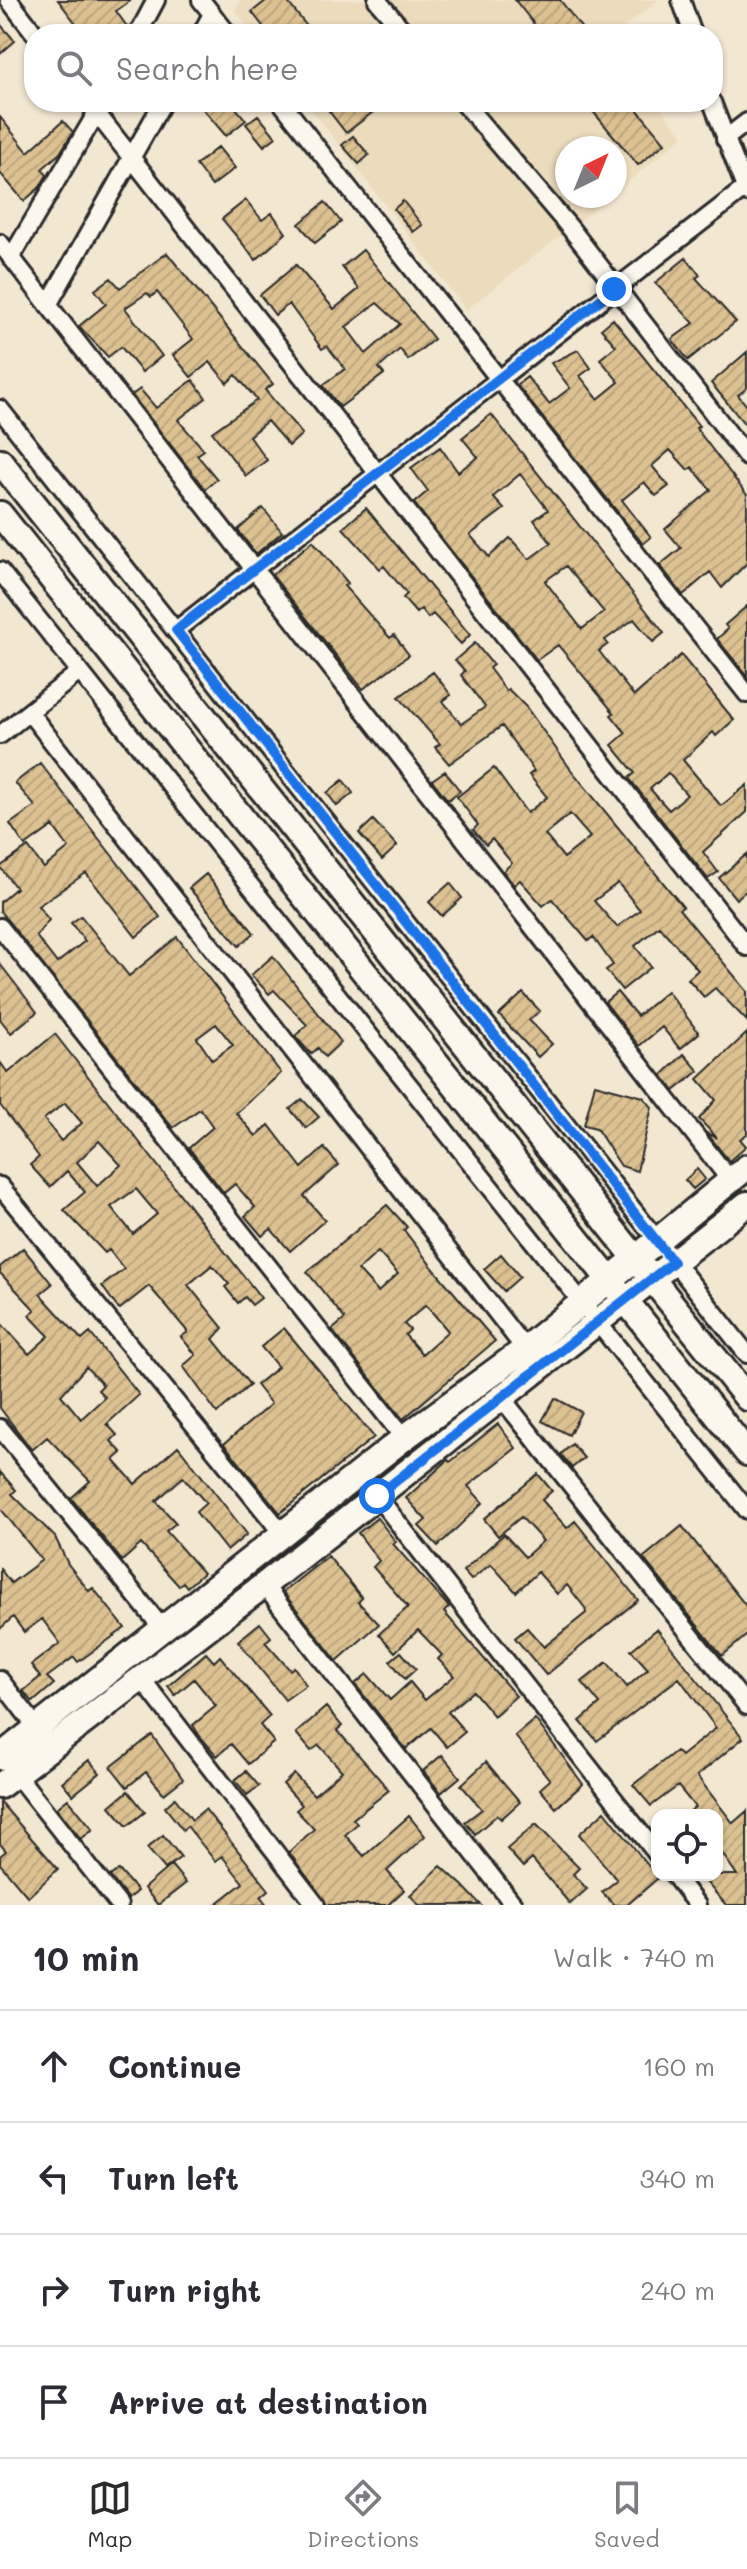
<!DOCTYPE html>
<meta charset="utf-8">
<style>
:root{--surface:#fff;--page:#f7f7f7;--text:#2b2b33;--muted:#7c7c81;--line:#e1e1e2;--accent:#2b2b2b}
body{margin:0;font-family:Mali,sans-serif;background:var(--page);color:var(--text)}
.controls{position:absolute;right:24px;bottom:24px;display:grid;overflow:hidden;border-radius:16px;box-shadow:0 2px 6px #0004}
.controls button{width:72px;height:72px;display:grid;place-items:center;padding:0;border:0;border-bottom:2px solid var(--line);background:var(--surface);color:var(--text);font:40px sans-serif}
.compass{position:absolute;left:555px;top:136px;width:72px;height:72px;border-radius:50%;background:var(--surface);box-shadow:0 2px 6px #0004;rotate:43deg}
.stop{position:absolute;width:24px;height:24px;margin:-18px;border:6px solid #1a73e8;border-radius:50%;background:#fff}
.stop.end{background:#1a73e8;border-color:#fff;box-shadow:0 2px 8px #0008}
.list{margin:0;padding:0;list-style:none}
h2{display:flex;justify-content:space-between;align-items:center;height:104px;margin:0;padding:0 32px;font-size:34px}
h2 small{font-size:26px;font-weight:400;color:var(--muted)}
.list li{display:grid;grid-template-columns:52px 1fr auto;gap:24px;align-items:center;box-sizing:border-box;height:112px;padding:0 32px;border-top:2px solid var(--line)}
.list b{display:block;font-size:30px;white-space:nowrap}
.list em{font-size:26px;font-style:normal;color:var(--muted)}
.icon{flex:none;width:44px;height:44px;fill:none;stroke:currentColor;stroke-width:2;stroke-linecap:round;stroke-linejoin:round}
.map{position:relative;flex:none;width:747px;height:1905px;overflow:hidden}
.search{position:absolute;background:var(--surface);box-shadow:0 2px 6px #0004;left:24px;right:24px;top:24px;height:88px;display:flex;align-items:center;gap:20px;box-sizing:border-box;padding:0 28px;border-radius:32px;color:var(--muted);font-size:30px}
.sheet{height:552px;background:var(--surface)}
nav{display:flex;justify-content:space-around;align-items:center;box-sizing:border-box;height:112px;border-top:2px solid var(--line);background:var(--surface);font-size:22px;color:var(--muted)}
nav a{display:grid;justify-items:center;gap:4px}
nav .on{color:var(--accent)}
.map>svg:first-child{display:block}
.built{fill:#ebdcbe}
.building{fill:url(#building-hatch);stroke:#2b2b2b;stroke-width:2;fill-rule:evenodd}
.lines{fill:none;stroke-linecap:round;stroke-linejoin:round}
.street-casing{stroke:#2b2b2b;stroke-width:22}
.secondary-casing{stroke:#2b2b2b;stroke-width:30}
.street{stroke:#fbf7ec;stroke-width:16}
.secondary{stroke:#fbf7ec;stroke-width:24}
.route{stroke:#1a73e8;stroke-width:10}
</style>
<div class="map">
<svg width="747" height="1905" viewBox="0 0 747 1905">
<defs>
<pattern id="building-hatch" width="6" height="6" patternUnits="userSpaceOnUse" patternTransform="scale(2)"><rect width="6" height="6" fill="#dcc191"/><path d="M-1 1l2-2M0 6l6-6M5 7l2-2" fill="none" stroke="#bda67d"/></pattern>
</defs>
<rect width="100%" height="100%" fill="#f2e7d1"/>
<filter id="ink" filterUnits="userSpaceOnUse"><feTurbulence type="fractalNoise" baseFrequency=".0125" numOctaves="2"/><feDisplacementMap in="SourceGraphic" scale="16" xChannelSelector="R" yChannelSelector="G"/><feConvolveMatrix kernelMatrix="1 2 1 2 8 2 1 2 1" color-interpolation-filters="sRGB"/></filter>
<g filter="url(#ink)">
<path class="built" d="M241,0H659L615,34H254L235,10Z
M306,102H656L683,136L615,193V148H567V196H611L466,310Z"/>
<path class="building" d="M58,0H131L116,11L128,28L127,34H84Z
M267,0H286L313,34H269L252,12Z
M515,0H560L586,34H542Z
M0,24L15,41L0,54Z
M197,102H231L246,120L226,136Z
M322,102H366L373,112L346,133Z
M585,102H631L665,143L638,165Z
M258,115L276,137L264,146L246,124Z
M0,117L28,152L63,121L73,132L60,153L42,169L47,175L39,188L24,201L0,173Z
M353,136L369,155L359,164L342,145Z
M218,147L235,168L212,186L196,165Z
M246,200L262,220L272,213L286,233L256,260L222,219Z
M403,201L422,225L413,232L394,209Z
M325,202L341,222L315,243L299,224Z
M363,250L434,339L408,360L400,349L379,368L384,374L340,407L323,385L345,369L327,346L322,349L289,304L275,315L260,295L296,265L334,309L359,289L342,267ZM377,303L400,324L366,354L346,327Z
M167,253L273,384L265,390L302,434L289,446L267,421L249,436L267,460L246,476L212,432L257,400L236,375L227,383L210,362L191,377L173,355L193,339L157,292L151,297L147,293L125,308L162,356L142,372L121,347L108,357L79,326L106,304L95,290L111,278L120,288Z
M686,258L700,275L696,278L736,322L688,360L672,339L694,323L655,283Z
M613,319L699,426L696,428L747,495V563L722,588L710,572L683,595L660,565L681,548L665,529L711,490L692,467L688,470L670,450L652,466L669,486L656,496L644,482L622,500L651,537L643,544L517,385L527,377L549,404L570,388L551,363L578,350L591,368L580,376L598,399L619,382L600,359L616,346L601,329Z
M747,352V388L738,395L747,406V427L711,383Z
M193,380L206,398L178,420L204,450L197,455L217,479L205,489L132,395L140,389L156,408Z
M491,414L664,633L653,642L634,619L605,640L608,644L599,651L616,673L634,696L681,655L734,720L716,736L713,732L683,760L721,806L747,785V812L703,852L718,872L708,879L629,778L635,773L612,745L626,733L611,715L614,713L558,645L537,660L414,503L428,491L411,468L440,447L458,472L478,457L462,438ZM520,474L548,510L534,520L551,543L529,559L510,538L489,557L470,535L504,509L493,497ZM566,566L604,612L582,629L545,581ZM668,773L687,795L669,810L650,789Z
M263,508L282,532L256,554L238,530Z
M366,508L470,635L461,644L433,614L428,618L421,609L416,613L403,598L407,594L384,566L380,569L343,528Z
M313,541L348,583L344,586L390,638L394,635L409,655L363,689L272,575Z
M747,606V676L717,639L728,629L725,625Z
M475,643L493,665L489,668L506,691L508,689L526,707L572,771L683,907L679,909L747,991V1021L715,988L704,997L688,979L698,970L659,926L635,946L651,967L622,990L606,970L613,965L593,937L588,941L552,899L543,906L520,880L514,885L503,871L512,863L492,839L486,845L473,830L478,825L457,797L494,768L527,813L547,797L529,775L534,771L502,726L449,764L435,747L440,744L399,697L433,672L451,695L443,701L461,724L485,707L461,675L465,671L455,660ZM570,814L590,837L564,858L545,835ZM618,883L640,910L617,927L594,901Z
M40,763L160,917L136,937L86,873L38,906L49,920L36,936L57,963L85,941L71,923L81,916L129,976L177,937L281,1073L236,1113L256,1136L269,1125L302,1168L324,1148L339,1165L304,1196L325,1220L290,1251L271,1229L262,1236L245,1216L255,1207L235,1184L224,1193L189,1148L213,1127L200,1109L173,1128L0,911V902L16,888L0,867L28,847L44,868L69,848L53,826L25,846L10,824L35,806L15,783ZM216,1024L233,1045L212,1060L197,1038Z
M445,771L460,791L448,800L432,780Z
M343,780L353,793L337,806L327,793Z
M373,820L397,846L382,860L359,833Z
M747,854V890L736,899L719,878Z
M206,874L254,933L239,946L189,888Z
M450,883L462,898L442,916L429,902Z
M273,956L341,1042L325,1057L318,1048L311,1054L295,1036L307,1025L274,990L269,994L251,975Z
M0,964L37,1012L11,1033L0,1019Z
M667,991L699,1033L680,1049L662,1027L639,1046L605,1002L617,992L637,1016Z
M523,993L540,1011L529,1020L552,1044L538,1057L499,1015Z
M747,1033V1134L740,1139L746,1146L729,1161L707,1133L717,1138L699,1119L716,1100L698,1079Z
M55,1034L261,1298L252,1305L245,1297L238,1303L225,1287L229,1284L212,1265L188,1285L223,1328L213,1339L250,1385L217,1413L183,1366L196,1355L181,1337L188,1332L149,1286L120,1309L117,1307L102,1286L124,1269L109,1250L105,1253L64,1210L85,1192L67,1171L50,1187L30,1165L39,1157L0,1105V1062L8,1073ZM65,1103L82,1123L61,1141L44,1119ZM99,1141L121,1165L97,1186L77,1162ZM136,1189L157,1214L133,1234L111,1207Z
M684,1054L699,1071L674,1091L662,1075Z
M595,1084L643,1097L652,1107L637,1171L621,1166L596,1128L584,1125Z
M302,1099L319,1117L306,1128L290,1109Z
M697,1169L705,1179L693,1189L685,1180Z
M387,1205L407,1227L404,1230L433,1268L495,1341L403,1419L332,1330L345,1319L307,1272ZM378,1252L398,1274L378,1292L358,1270ZM426,1305L448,1331L422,1354L405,1335L410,1330L404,1324Z
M23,1248L52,1284L40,1294L82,1340L90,1333L139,1395L107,1424L117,1435L111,1441L122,1453L114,1460L135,1484L178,1446L247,1534L227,1551L196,1512L206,1503L183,1477L156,1501L176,1523L166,1531L203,1573L187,1587L183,1582L179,1586L141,1544L122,1561L71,1498L90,1481L47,1437L32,1450L0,1408V1322L29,1354L49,1336L29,1315L35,1310L0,1273V1267ZM86,1367L103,1385L98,1390L105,1397L81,1419L61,1395Z
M501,1254L520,1277L504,1291L484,1269Z
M284,1328L374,1437L280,1513L224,1444L271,1404L256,1385L278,1367L261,1347Z
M555,1398L581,1412L569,1435L542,1421Z
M498,1424L516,1448L468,1486L483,1503L438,1546L419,1526L426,1520L406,1498L448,1460L450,1462Z
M572,1444L584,1458L572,1468L561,1454Z
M0,1472L16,1490L12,1494L55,1537L68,1564L89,1591L93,1588L125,1628L78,1662L74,1657L47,1677L54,1684L33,1702L23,1691L40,1677L31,1665L60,1643L42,1619L24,1632L13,1617L0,1629V1569L11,1583L42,1560L0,1508Z
M538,1474L552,1491L542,1500L567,1528L575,1521L638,1600L546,1675L515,1638L527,1628L544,1647L586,1613L585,1608L567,1585L557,1594L538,1572L516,1592L491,1564L471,1580L463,1571L504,1534L525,1557L543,1541L521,1517L498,1536L484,1519Z
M377,1518L396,1542L393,1544L449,1607L444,1612L516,1696L494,1716L473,1691L448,1712L465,1732L447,1747L431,1728L406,1749L355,1684L367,1674L390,1700L410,1682L425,1700L454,1676L438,1659L442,1655L418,1630L395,1652L379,1634L408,1607L373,1567L379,1561L358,1533Z
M682,1526L747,1607V1635L722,1656L643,1558Z
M328,1556L362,1598L358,1602L379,1624L337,1661L283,1592Z
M260,1623L271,1637L265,1642L290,1670L294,1667L306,1685L285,1700L238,1641Z
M657,1629L743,1738L697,1776L733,1823L747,1811V1905H726L700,1875H737L717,1846V1815H686L695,1807L678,1786L651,1806L633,1785L676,1751L681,1756L716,1728L679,1678L597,1741L580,1721L600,1704L582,1682L607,1662L627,1687L648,1669L631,1650Z
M401,1652L416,1669L405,1679L390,1661Z
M206,1653L214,1662L220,1656L270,1716L260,1725L274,1742L248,1764L231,1744L217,1756L199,1735L193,1725L216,1706L194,1679L175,1695L168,1686Z
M326,1707L342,1726L337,1730L389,1790L353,1819L357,1824L345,1835L364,1856L409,1816L425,1836L387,1871L404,1890L388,1905H327L289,1852L314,1829L296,1810L302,1805L283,1784L294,1774L314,1795L342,1771L319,1745L311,1751L296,1733Z
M535,1719L583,1784L556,1808L540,1789L550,1780L515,1736Z
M152,1735L183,1779L164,1794L146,1772L127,1787L111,1767Z
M442,1755L460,1777L441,1793L423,1771Z
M89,1760L100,1773L73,1795L62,1782Z
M486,1762L520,1802L501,1819L497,1815L475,1834L465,1822L482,1809L461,1785Z
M246,1771L259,1786L247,1795L235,1780Z
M128,1791L145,1812L127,1826L110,1806Z
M175,1798L192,1820L205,1809L269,1890L261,1897L267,1905H215L243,1883L222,1856L215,1861L187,1826L183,1830L165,1807Z
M68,1799L93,1829L81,1839L57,1808Z
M0,1802L58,1869L28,1897L0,1864V1856L6,1851L0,1844Z
M605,1811L658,1878L627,1905H614L602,1892L617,1880L579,1834Z
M536,1824L579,1868L573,1874L587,1889L570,1904L532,1859L523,1867L507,1849Z
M163,1835L181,1857L165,1869L147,1848Z
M171,1865L186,1883L158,1905L144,1888Z
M441,1866L462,1885L481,1905H419L410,1895Z
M119,1870L137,1891L128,1899L110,1876Z"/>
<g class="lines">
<defs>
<path id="street" d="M9,0L35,34
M201,0L228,34
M377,0L406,34
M681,0L693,34
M138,34L156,0
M201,34L212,14
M88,102L747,947
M281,102L747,694
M463,102L571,229L747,457
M712,102L747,193
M725,139L747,122
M0,243L730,1180
M11,258L103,102
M48,305L163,102
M0,409L747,1354
M0,571L747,1510
M176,630L744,189
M29,712L525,1349
M0,735L78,673
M0,927L404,1438
M0,1186L283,1534
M501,1397L747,1706
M0,1428L162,1628
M377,1496L657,1854
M264,1585L514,1905
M141,1678L316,1905
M0,1680L37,1728
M16,1774L119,1905
M674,1875L697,1905"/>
<path id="secondary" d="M0,461L747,1398
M0,514L747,1453
M0,1757L404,1438L525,1349L747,1167
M0,1786L264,1585L747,1204"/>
</defs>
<use href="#street" class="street-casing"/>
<use href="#secondary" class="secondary-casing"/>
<use href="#street" class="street"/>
<use href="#secondary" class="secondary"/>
</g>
</g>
<g class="lines" filter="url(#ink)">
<path class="route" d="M377,1496L673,1262L176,630L614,289"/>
</g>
</svg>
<div class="controls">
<button><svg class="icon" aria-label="locate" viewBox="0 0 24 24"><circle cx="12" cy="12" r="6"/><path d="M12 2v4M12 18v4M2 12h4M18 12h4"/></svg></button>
</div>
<svg class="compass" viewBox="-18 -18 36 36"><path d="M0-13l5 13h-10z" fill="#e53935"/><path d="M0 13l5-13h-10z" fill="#7c7c81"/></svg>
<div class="stop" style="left:377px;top:1496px"></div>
<div class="stop end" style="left:614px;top:289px"></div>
<div class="search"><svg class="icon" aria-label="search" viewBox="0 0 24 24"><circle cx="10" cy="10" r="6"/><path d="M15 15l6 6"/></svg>Search here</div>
</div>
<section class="sheet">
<h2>10 min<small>Walk · 740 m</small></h2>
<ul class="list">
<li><svg class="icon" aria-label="ahead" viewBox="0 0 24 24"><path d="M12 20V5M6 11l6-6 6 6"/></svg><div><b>Continue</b></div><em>160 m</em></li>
<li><svg class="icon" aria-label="left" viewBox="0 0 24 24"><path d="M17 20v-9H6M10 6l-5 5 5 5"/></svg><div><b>Turn left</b></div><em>340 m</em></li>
<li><svg class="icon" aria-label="right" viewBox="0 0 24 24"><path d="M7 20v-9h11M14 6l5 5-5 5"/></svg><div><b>Turn right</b></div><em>240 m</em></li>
<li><svg class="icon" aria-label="arrive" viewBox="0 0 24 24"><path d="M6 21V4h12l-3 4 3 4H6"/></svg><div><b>Arrive at destination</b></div></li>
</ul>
</section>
<nav>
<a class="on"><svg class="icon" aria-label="map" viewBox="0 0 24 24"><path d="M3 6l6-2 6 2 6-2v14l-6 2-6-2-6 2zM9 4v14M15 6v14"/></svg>Map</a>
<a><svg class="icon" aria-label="directions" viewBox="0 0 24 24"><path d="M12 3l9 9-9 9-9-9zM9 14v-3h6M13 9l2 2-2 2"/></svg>Directions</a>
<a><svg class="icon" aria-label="saved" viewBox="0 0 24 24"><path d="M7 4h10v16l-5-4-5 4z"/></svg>Saved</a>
</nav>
